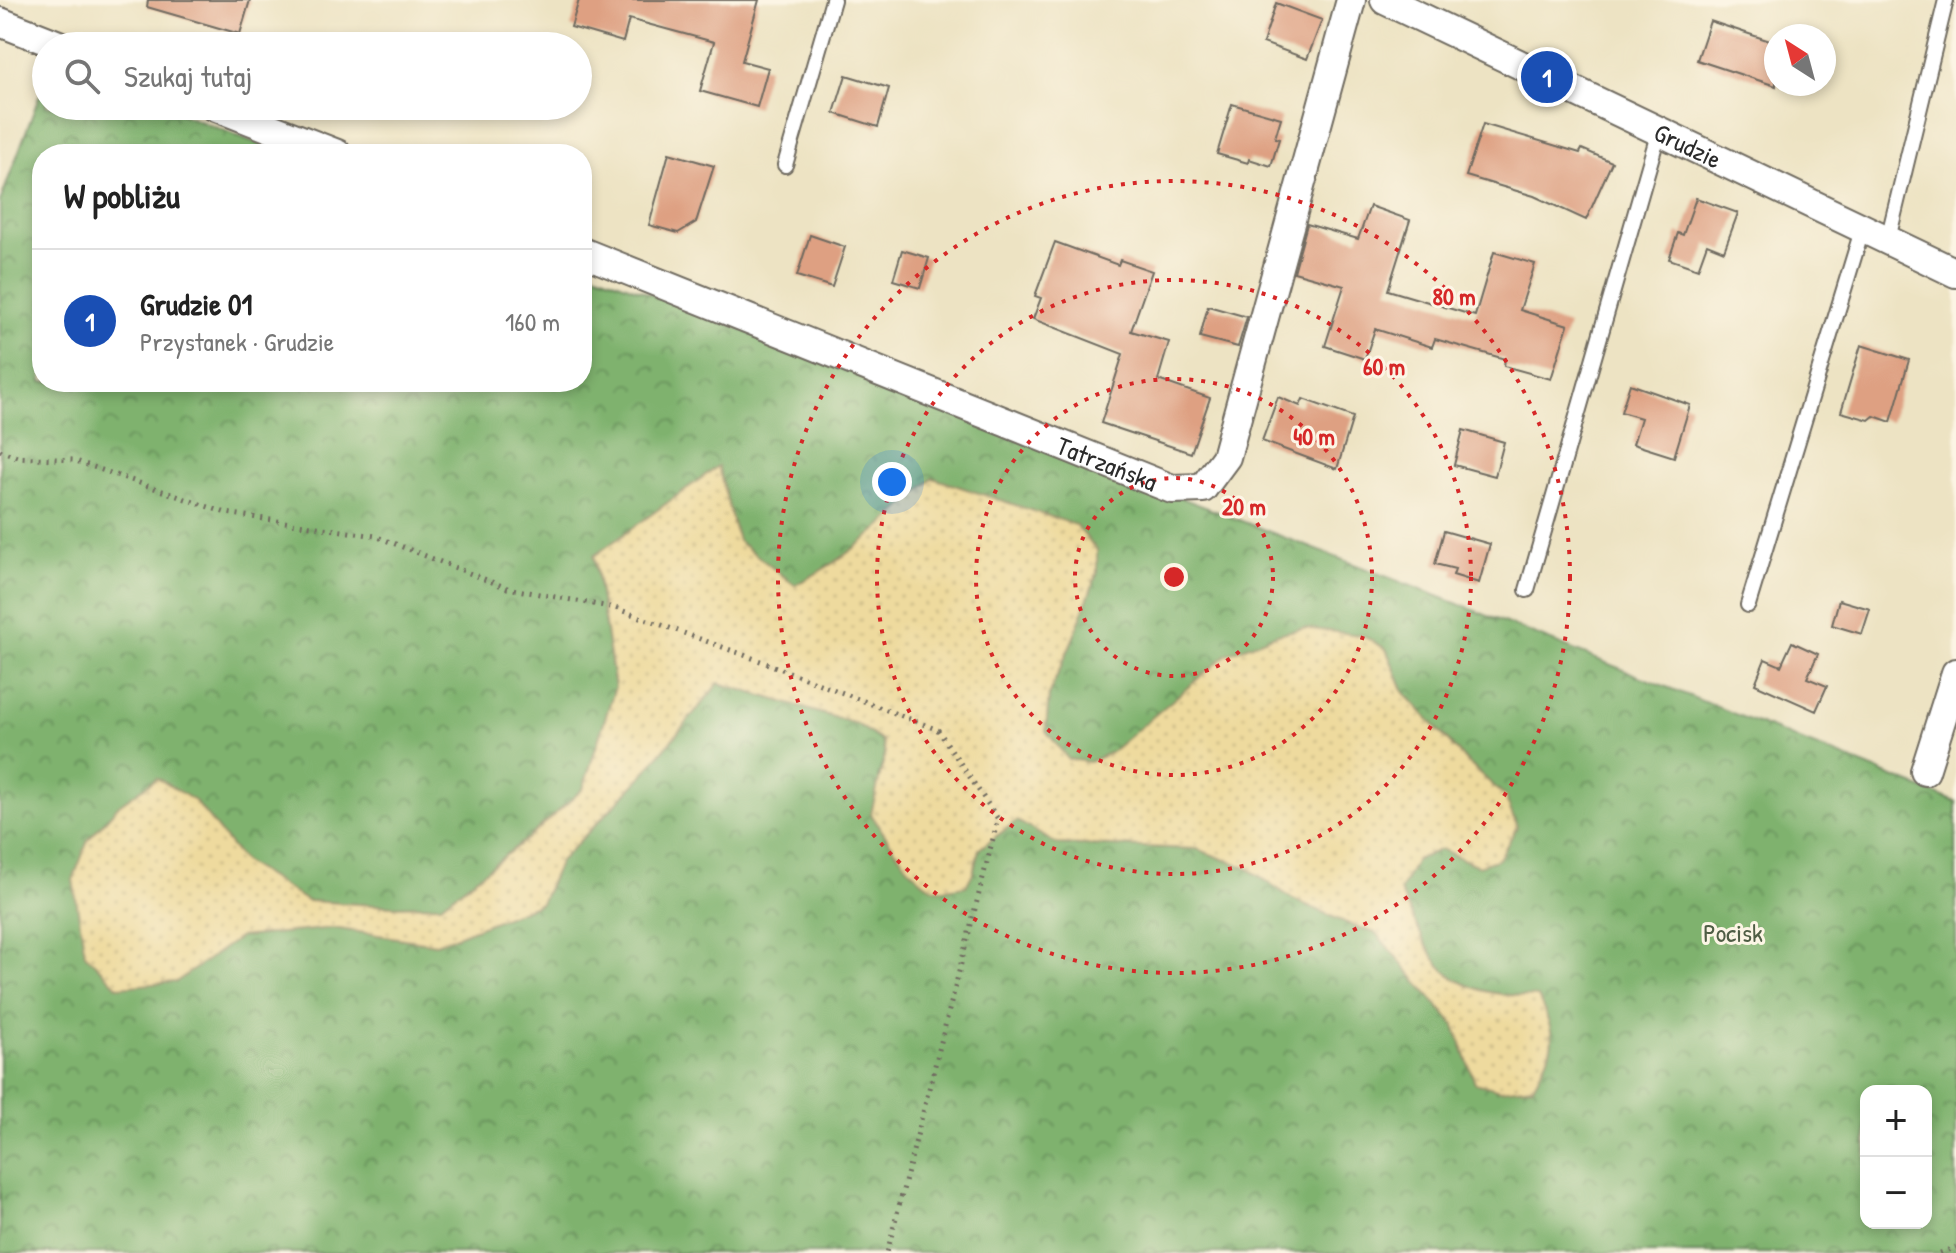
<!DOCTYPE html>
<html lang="pl">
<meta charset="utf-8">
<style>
:root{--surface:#fff;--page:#f2f2f2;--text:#222;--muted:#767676;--line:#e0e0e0;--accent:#db2777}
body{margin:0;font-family:"Patrick Hand",sans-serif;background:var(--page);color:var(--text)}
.controls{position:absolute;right:24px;bottom:24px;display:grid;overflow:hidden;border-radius:16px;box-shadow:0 4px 12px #0003}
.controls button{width:72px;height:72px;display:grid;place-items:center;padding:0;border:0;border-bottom:2px solid var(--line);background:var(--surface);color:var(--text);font:40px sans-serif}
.compass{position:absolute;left:1764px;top:24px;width:72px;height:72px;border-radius:50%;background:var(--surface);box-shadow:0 4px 12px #0003;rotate:324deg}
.you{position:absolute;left:892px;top:482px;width:28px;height:28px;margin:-20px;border:6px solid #fff;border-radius:50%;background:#1a73e8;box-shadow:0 0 0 12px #1a73e833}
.badge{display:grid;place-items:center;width:52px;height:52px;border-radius:50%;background:var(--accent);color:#fff;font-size:26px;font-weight:700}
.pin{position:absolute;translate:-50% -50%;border:4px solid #fff;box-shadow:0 2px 8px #0006}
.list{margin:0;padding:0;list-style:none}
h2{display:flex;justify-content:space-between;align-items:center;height:104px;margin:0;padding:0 32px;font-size:34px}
h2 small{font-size:26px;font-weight:400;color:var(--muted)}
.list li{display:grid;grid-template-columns:52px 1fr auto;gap:24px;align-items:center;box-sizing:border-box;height:144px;padding:0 32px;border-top:2px solid var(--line)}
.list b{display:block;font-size:30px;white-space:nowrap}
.list p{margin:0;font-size:26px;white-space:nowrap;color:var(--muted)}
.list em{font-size:26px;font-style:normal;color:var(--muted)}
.icon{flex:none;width:44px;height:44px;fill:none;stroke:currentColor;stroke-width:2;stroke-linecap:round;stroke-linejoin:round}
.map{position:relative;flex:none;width:1956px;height:1253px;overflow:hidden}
.search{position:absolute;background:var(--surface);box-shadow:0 4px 12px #0003;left:32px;top:32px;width:560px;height:88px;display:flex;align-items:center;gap:20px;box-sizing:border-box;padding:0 28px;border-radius:44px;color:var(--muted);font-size:30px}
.panel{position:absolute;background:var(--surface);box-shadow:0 4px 12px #0003;left:32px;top:144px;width:560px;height:248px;border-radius:32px}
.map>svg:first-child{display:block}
.forest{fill:url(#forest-crowns);stroke:#556e4c;stroke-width:2;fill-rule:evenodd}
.sand{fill:url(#sand-dots);stroke:#8c8264;stroke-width:2}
.building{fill:#dea082}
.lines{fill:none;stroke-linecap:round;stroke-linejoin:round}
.service-casing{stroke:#6f6b60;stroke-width:18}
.minor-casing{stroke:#6f6b60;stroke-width:32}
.path{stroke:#6f6b60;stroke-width:5;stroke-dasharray:2 6;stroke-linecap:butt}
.service{stroke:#fff;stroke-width:14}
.minor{stroke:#fff;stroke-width:28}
.ring{fill:none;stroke:#d62828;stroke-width:4;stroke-dasharray:4 8}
.labels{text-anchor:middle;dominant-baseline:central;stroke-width:6;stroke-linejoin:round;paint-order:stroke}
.street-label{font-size:26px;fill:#2b2b2b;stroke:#fcf5e5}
.park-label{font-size:26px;fill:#4e5d44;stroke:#fcf5e5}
.centre{fill:#d62828;stroke:#fcf5e5;stroke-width:4}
.ring-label{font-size:24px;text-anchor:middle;font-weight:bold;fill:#d62828;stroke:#fcf5e5;stroke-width:6;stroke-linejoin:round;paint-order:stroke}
</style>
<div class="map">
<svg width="1956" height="1253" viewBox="0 0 1956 1253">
<defs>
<pattern id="forest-crowns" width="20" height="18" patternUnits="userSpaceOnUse" patternTransform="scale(2)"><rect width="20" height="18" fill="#7fb26e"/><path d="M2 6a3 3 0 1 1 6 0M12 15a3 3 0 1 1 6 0" fill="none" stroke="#68915b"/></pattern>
<pattern id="sand-dots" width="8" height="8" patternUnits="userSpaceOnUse" patternTransform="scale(2)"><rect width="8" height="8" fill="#eeda9e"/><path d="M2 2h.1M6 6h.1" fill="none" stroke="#cb8" stroke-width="1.8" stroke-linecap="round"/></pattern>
</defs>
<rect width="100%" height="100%" fill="#fcf5e5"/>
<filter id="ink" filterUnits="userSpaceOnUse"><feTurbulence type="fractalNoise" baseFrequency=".0125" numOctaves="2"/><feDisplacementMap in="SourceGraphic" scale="16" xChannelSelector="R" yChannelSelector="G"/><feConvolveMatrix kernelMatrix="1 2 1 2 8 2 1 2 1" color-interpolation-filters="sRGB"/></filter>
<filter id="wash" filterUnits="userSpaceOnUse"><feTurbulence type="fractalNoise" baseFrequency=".006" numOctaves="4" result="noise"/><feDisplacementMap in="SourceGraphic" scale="32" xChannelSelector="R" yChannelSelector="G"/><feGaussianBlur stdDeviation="1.8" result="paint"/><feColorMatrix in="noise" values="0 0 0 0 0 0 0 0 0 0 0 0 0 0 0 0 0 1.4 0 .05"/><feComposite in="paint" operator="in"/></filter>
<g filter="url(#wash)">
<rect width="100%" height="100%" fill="#ede3c3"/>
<path class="forest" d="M46,78V106H160L285,154H42V382H582V268L1458,604L1956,802V1253H0V202ZM933,478L1097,573L1073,639L1049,694L1046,731L1068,759L1089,762L1110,753L1148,722L1344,634L1361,635L1386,649L1404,692L1466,761L1505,796L1478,866L1441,849L1416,860L1400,891C1411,913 1421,939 1435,959C1458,992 1501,996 1538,997C1558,1041 1556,1044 1532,1086L1475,1083L1455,1026L1376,933L1351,925L1293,899L1247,868L1197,849L1057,844L1017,821L979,849L973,873L878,778L885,754L882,742L857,724L718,683L637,782L560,861L541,903L436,944L333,928L240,937L195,801L243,861L307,901L392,906L441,905L528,838L583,789L615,687L594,556L738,541L795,585L826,569L875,534ZM1866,1091H1926V1223H1866Z"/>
<path class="sand" d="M718,466L738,541L795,585C852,556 887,522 933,478L1076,525L1097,550V573L1073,639L1049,694L1046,731L1068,759L1089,762L1110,753L1227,654L1277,634L1304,628L1361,635L1386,649L1404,692L1466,761L1505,796L1517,827L1499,859L1478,866L1441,849L1416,860L1400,891C1411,913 1421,939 1435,959C1458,992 1501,996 1538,997C1558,1040 1556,1044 1533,1086L1500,1090L1475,1083L1455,1026L1376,933L1351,925L1293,899L1247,868L1197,849L1057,844L1017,821L979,849L973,873L966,886C956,887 944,891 934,888C912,880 884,834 871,814L885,754L882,741L857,724L719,683L637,782L560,861L541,903L436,944L333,928L240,937L176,982L118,987L85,954L73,880L88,840L119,805L157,778L195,801L243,861L307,901L392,906L441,905L528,838L583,789L615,687L594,556Z"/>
<g id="blocks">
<path class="building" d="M148,0H250L240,34L147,7Z
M579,0H759L742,61L768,68L757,107L700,91L714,42L629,19L623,42L571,27Z
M1276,3L1322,20L1307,59L1263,43Z
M1710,21L1776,43V86L1697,60Z
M846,75L889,88L878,127L834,113Z
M1232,104L1281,118L1275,138L1279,139L1271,166L1249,159L1248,163L1217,154Z
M1483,124L1580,153L1582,149L1612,162L1586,220L1534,196L1466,176Z
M669,153L714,166L696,222L678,233L649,225Z
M1696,198L1738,213L1724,251L1707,244L1698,269L1669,259L1678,233L1683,235Z
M1370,206L1410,220L1388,290L1475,316L1494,252L1535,264L1520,310L1568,325L1551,379L1504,366L1505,359L1435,339L1432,347L1375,329L1365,359L1325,346L1344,286L1294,272L1307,224L1358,239Z
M810,235L845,247L832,287L797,276Z
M1055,242L1118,265L1120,260L1152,271L1131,331L1169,342L1158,380L1210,398L1191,453L1101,423L1123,354L1033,319L1041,298L1035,296Z
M902,250L929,258L920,288L893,280Z
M1208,306L1247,317L1238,347L1200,337Z
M1861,345L1909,360L1891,422L1874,416L1869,420L1841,412Z
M1630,384L1690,405L1674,457L1633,444L1641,418L1621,412Z
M1278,397L1300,406L1303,399L1353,417L1337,469L1262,441Z
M1463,430L1504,442L1495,476L1454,465Z
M1444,531L1490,544L1479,583L1453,575L1455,569L1435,564Z
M1839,600L1870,609L1862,634L1832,625Z
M1792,642L1818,654L1807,678L1827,686L1816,711L1755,684L1765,659L1781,666Z"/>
</g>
</g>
<g filter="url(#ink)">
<use href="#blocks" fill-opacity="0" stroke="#6f6b60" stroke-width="2"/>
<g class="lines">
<defs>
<path id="service" d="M785,165L833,0
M1888,239L1946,0
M1527,590L1659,131
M1748,605L1863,227"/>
<g id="minor">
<path id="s1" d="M1385,0L1956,273"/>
<path d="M0,22L61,46"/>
<path d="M214,106L337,154"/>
<path id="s2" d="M582,252L1172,489L1203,488L1226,457L1351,0"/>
<path d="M1925,771L1956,673"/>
</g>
</defs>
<use href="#service" class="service-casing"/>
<use href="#minor" class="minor-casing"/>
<path class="path" d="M0,450L17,457L73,460L226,513L375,536L507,588L615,608L766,663L938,730L998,819L887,1253
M1940,1253L1956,1247"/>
<use href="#service" class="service"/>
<use href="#minor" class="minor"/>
</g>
</g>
<g class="ring">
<circle cx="1174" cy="577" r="99"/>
<circle cx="1174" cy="577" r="198"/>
<circle cx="1174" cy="577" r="297"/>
<circle cx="1174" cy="577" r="396"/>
</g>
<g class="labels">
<g class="street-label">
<text stroke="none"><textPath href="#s1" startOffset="336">Grudzie</textPath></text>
<text stroke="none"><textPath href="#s2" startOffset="566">Tatrzańska</textPath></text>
</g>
<g class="park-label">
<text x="1733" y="932">Pocisk</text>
</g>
</g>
<circle cx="1174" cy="577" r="12" class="centre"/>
<g class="ring-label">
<text x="1454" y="305">80 m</text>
<text x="1384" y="375">60 m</text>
<text x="1314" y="445">40 m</text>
<text x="1244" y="515">20 m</text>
</g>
</svg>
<div class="controls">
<button>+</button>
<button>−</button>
</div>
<svg class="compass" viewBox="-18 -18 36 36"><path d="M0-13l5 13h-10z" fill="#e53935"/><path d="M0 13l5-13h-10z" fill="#767676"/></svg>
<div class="you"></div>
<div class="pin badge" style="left:1547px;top:77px;background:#1a4fb4">1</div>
<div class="search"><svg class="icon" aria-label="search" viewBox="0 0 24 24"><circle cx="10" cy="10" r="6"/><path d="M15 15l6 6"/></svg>Szukaj tutaj</div>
<section class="panel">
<h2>W pobliżu<small></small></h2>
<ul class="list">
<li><span class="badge" style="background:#1a4fb4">1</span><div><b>Grudzie 01</b><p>Przystanek · Grudzie</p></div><em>160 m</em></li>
</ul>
</section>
</div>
